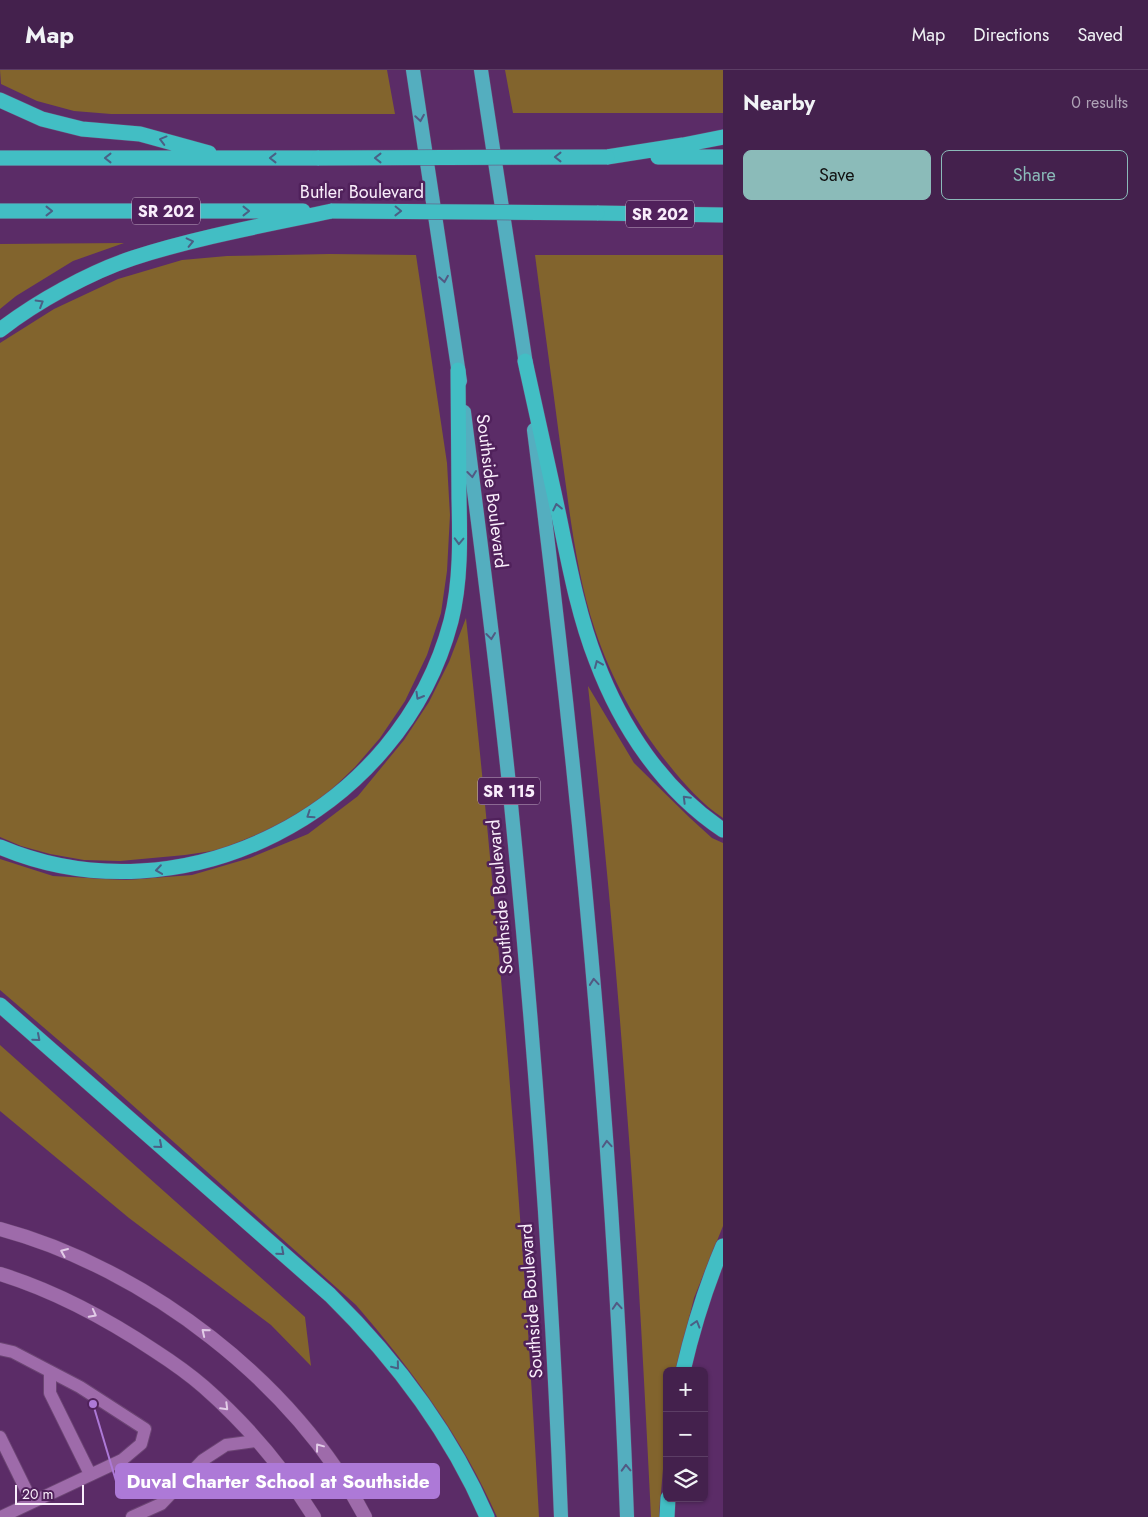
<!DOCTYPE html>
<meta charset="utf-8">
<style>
:root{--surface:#44214d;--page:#4e2e57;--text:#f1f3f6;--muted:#afa3b6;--line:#5c3e65;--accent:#8bbbb9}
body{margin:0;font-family:Jost,sans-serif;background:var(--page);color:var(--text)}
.controls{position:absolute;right:15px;bottom:15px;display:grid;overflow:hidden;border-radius:8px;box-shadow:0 1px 4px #0004}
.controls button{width:45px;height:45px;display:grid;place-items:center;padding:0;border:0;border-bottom:1px solid var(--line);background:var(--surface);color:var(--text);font:25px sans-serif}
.scale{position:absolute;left:15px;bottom:12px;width:69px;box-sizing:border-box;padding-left:5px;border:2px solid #f9edfb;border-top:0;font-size:14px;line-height:18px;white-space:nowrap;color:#f9edfb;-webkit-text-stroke:4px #50215b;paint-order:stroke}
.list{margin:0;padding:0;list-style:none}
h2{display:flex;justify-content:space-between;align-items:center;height:65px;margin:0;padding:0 20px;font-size:21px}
h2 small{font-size:16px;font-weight:400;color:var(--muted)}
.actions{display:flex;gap:10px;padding:15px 20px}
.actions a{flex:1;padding:11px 0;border:1px solid var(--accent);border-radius:8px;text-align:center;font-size:18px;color:var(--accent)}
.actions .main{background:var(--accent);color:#111}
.icon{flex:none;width:28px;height:28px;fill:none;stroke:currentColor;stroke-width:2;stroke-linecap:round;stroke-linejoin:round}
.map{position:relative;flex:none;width:723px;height:1447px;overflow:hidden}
header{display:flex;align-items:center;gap:30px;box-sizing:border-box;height:70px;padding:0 25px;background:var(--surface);border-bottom:1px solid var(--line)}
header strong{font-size:24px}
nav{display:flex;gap:28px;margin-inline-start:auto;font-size:18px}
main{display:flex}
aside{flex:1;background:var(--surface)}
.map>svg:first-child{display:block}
.green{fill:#82642d}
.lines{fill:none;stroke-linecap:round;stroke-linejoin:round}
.service-casing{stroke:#6c4574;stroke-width:14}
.secondary-casing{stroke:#6c4574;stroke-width:15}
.trunk-casing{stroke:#6c4574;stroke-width:15}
.motorway-casing{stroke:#6c4574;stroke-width:16}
.service{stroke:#9e6baa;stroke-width:12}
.secondary{stroke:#9e6baa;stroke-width:14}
.trunk{stroke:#54aebf;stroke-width:14}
.motorway{stroke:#42bec4;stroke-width:15}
.motorway-bridge-casing{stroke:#6c4574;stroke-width:16;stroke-linecap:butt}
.motorway-bridge{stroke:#42bec4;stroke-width:15}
.oneway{stroke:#525983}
.oneway2{stroke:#4a6085}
.oneway3{stroke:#e2cce7}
.labels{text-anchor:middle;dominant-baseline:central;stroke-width:5;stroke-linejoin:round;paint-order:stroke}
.shield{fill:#50215b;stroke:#c6b0cb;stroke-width:1}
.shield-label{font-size:16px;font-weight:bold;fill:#f9edfb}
.street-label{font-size:18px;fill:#f9edfb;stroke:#50215b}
.leader{fill:none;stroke:#ad79d7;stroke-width:2}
.callout-dot{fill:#ad79d7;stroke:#50215b;stroke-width:2}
.callout{fill:#ad79d7;stroke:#ad79d7;stroke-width:2}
.callout-label{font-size:19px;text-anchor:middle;font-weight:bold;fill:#fff}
</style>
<header>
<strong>Map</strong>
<nav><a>Map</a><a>Directions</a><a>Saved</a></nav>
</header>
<main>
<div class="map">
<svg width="723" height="1447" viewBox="0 0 723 1447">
<rect width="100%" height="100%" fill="#5b2c67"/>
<path class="green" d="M0,0H387L395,44H111L74,41L37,31L1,14Z
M505,0H723V43H513Z
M124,173L73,191L16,226L0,239V174Z
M330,184L416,185L447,393L450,445L447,501L441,543L427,585L405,631L380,668L355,697L331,720L291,751L219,780L185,785L120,791L84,790L50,784L21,776L0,767V273L54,239L118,209L182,190L227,186Z
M535,185H723V748C702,734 685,715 669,695C637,656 611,608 595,560C575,500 569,435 560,373C552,311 543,248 535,185Z
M466,548C498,847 523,1147 539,1447H497C463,1369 412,1300 356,1235L92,999L0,920V789L53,806L126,810L192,805L250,788L308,764L358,726L404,670L429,632L449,592Z
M588,616L634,693L690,748L712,768L723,773V1156L694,1228L676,1301H667V1351L659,1447H651C644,1308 637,1168 626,1029C616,891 603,754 588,616Z
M0,975L305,1247L311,1296L271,1255L129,1148L0,1041Z"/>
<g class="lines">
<defs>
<path id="service" d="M0,1279L13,1282L80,1317L145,1359L141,1374L122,1390L1,1447
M50,1302V1323L90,1404
M0,1367L32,1432
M132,1447L161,1434L203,1390L226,1375L256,1371"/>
<path id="secondary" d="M0,1159C145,1198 296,1313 365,1447
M0,1204C55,1221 107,1249 155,1281C172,1292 189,1304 204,1317C246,1354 285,1400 314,1447"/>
<path id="trunk" d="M413,0L460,311
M481,0L527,301
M464,342C480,469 497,596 510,724C534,964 552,1206 561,1447
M534,360C580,721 614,1083 627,1447"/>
<path id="motorway" d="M0,30L42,49L82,59L140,64L209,83
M607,87L683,75L723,67
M658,87H723
M0,88H319
M0,141H303
M597,143L723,145
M0,260C36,232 90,202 133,188C198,167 266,155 332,141
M525,291C536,342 548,394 559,446C569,494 578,544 596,590C621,657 663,720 723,760
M0,777C182,854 401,742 451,551C461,512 460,468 459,428C459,385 458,342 458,300
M0,935L330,1225C395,1289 451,1363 487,1447
M683,1301C693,1258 706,1216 723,1176
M667,1447L668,1428"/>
</defs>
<use href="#service" class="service-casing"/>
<use href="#secondary" class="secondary-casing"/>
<use href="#trunk" class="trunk-casing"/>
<use href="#motorway" class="motorway-casing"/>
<use href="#service" class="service"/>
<use href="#secondary" class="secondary"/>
<use href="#trunk" class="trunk"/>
<use href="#motorway" class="motorway"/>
<defs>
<path id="motorway-bridge" d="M319,88L607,87
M332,141L597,143"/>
</defs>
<use href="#motorway-bridge" class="motorway-bridge-casing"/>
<use href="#motorway-bridge" class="motorway-bridge"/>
</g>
<defs><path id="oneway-chevron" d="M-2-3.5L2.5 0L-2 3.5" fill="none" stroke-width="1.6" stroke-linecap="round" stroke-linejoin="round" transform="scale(1.25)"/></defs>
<g class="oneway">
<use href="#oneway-chevron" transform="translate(420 48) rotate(81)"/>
<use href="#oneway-chevron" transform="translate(444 209) rotate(81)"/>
<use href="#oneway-chevron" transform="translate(472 404) rotate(83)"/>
<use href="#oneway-chevron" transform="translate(491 566) rotate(83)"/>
<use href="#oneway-chevron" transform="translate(594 912) rotate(-95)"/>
<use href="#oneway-chevron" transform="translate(607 1074) rotate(-94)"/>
<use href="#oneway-chevron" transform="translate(617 1236) rotate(-94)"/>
<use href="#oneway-chevron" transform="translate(626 1398) rotate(-92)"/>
</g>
<g class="oneway2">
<use href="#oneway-chevron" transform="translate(163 70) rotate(-165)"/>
<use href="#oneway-chevron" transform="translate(558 87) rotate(180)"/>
<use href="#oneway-chevron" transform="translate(108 88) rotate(180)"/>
<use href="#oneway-chevron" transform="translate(273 88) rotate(-180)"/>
<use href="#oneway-chevron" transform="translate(378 88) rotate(180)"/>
<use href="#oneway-chevron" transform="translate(49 141)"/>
<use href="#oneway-chevron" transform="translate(246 141)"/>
<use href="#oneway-chevron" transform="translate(398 141) rotate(1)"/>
<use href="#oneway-chevron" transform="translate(190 172) rotate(-13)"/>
<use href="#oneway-chevron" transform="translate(40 233) rotate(-31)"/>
<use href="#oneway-chevron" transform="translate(557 437) rotate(-102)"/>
<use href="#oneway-chevron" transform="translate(459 471) rotate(92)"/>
<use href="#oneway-chevron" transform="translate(598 594) rotate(-113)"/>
<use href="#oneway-chevron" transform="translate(419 626) rotate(120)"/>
<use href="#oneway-chevron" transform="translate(686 729) rotate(-135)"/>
<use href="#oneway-chevron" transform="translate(310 745) rotate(146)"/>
<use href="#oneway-chevron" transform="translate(159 800) rotate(172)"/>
<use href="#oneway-chevron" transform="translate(37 968) rotate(41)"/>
<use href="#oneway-chevron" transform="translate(159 1075) rotate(41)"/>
<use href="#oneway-chevron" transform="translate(281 1182) rotate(41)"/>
<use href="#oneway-chevron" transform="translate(696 1254) rotate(-73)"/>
<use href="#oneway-chevron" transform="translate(396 1296) rotate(51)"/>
</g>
<g class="oneway3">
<use href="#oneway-chevron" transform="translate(64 1182) rotate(-157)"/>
<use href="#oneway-chevron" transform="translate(93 1244) rotate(28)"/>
<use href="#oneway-chevron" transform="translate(205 1262) rotate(-141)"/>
<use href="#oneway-chevron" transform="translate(225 1337) rotate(45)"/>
<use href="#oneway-chevron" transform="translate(319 1377) rotate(-127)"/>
</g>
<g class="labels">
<g class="shield">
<rect x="132" y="127.5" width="68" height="27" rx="4"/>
<rect x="626" y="130.5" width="68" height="27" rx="4"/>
<rect x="478" y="707.5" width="62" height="27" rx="4"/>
</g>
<g class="shield-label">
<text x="166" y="141">SR 202</text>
<text x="660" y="144">SR 202</text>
<text x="509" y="721">SR 115</text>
</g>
<g class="street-label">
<text x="362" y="122">Butler Boulevard</text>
<text transform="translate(492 421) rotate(83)">Southside Boulevard</text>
<text transform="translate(500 827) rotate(-95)">Southside Boulevard</text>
<text transform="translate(531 1231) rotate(-94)">Southside Boulevard</text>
</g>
</g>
<path class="leader" d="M93 1334L116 1411"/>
<circle class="callout-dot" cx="93" cy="1334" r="5"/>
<rect class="callout" x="116" y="1394" width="323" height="34" rx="5"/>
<g class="callout-label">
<text x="278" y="1418">Duval Charter School at Southside</text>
</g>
</svg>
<div class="controls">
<button>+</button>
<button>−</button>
<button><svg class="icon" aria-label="layers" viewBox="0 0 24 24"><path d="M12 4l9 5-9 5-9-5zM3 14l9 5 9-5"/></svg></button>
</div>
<div class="scale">20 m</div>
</div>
<aside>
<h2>Nearby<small>0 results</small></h2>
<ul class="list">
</ul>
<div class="actions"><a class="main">Save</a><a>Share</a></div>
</aside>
</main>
